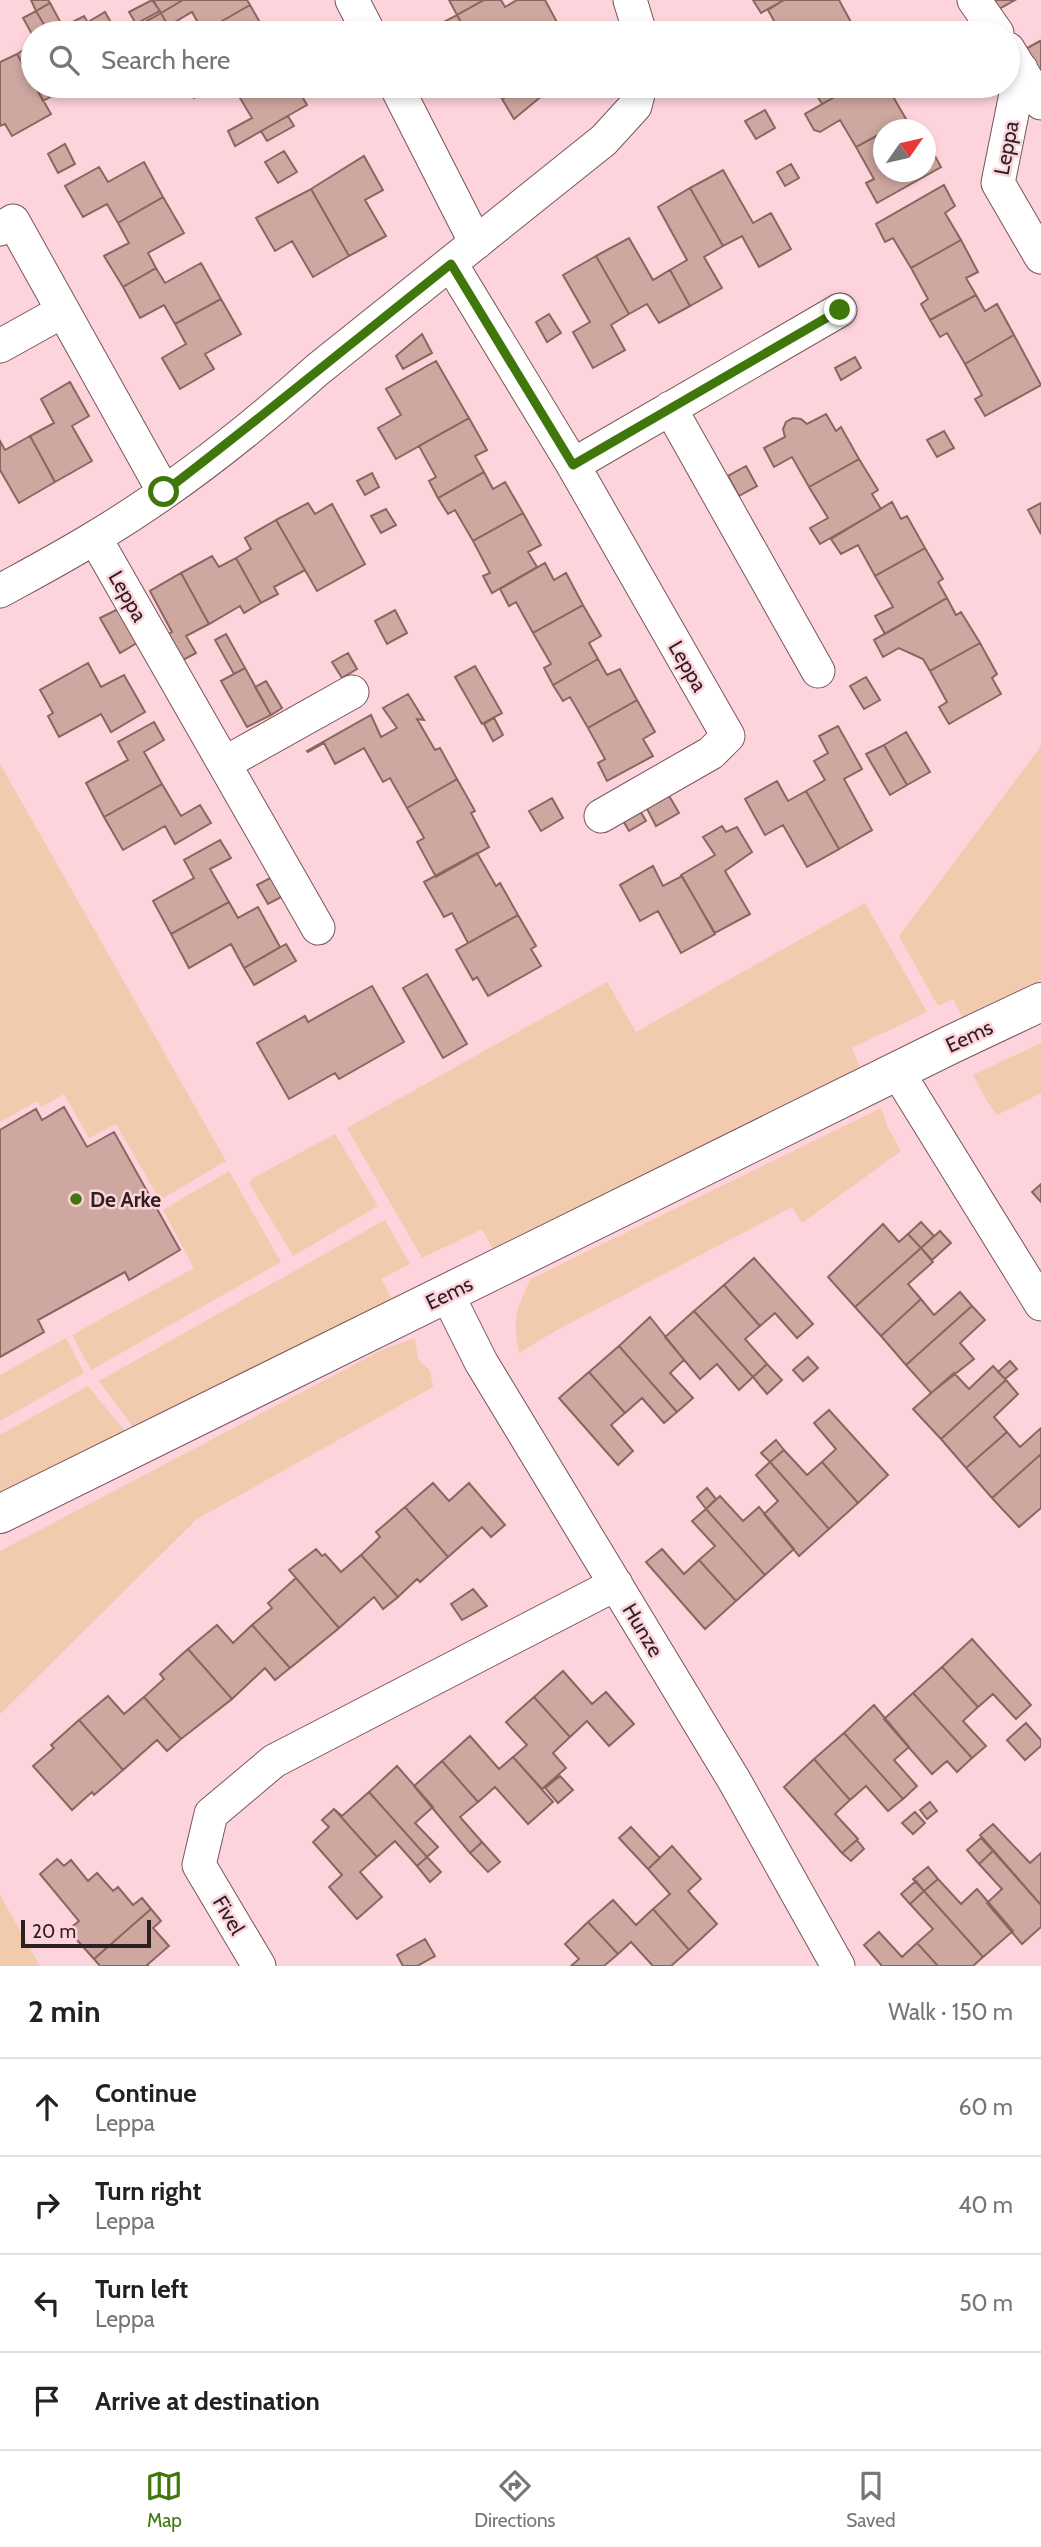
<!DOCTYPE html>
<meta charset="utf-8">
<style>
:root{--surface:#fff;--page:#f6f6f6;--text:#222;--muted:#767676;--line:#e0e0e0;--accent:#3f770b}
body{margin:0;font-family:Cabin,sans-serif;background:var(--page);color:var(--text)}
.compass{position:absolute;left:873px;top:119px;width:63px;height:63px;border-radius:50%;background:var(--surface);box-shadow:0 4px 10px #0003;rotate:56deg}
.scale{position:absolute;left:21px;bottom:18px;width:130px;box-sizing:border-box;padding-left:7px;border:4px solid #2e1f22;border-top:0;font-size:19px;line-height:24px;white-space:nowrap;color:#2e1f22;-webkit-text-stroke:5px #fdd4db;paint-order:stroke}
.stop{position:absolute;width:21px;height:21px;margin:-16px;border:5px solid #3f770b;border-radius:50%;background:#fff}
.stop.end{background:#3f770b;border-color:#fff;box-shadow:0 2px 7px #0008}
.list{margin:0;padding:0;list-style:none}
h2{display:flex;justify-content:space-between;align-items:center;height:91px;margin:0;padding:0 28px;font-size:30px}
h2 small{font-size:23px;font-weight:400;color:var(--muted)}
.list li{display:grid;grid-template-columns:46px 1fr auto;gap:21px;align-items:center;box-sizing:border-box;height:98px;padding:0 28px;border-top:2px solid var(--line)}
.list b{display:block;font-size:26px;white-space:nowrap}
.list p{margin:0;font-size:23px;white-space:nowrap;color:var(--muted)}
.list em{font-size:23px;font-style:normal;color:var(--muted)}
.icon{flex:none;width:38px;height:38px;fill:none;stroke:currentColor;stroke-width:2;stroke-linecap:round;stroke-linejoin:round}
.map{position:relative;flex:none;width:1041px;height:1966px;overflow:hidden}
.search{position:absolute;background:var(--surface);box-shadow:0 4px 10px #0003;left:21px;right:21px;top:21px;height:77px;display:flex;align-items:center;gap:18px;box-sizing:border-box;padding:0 24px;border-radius:38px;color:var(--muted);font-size:26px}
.sheet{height:483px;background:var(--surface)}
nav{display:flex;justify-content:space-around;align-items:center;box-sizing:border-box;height:98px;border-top:2px solid var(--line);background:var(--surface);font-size:19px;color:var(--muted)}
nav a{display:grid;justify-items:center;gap:4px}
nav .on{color:var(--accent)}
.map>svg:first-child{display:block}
.green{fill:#f2caad}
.building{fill:#cea8a0;stroke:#8a665f;stroke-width:2}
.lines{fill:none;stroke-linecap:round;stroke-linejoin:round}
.minor-casing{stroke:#78555c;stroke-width:35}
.tertiary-casing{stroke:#78555c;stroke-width:40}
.minor{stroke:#fff;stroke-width:33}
.tertiary{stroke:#fff;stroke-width:38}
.route{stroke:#3f770b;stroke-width:9}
.poi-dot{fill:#3f770b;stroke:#fdd4db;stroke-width:2.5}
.labels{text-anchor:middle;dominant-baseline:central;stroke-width:5;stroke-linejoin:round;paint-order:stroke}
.street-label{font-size:21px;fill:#2e1f22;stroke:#fdd4db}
.poi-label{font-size:21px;font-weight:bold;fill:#2e1f22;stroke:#fdd4db;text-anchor:start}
</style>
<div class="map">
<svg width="1041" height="1966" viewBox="0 0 1041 1966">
<rect width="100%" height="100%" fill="#fdd4db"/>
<path class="green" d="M1041,746V980L962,1017L953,999L938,1006L899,936Z
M0,764L226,1161L160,1200L116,1124L89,1138L64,1094L41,1107L37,1101L0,1122Z
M865,903L927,1012L852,1048L860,1068L493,1249L482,1229L422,1258L347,1128L607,982L636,1032Z
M1041,1043V1093L997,1115L988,1103L973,1075Z
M881,1108L888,1128L901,1151L802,1223L792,1207L555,1331L519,1353C512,1319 516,1309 531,1279Z
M335,1134L378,1206L293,1256L249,1183L253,1178Z
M229,1171L281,1262L91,1370L72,1335L194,1268L163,1210Z
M385,1220L410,1264L381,1279L392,1299L133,1427L99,1381Z
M66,1338L84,1373L0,1421V1375Z
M415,1338L418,1359L430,1371L433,1387L197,1519L0,1714V1551L382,1350Z
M88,1386L125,1431L0,1493V1435Z
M0,1895L40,1966H0Z"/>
<path class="building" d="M31,0H48L50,3L36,11Z
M152,0L160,11L136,24L129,12Z
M153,0H183L161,13Z
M183,0H247L250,5L203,32L192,12L168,26L161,13Z
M449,0H484L457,15Z
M484,0H501L505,7L517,0H545L558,24L540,33H467L457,15Z
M753,0H784L761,13Z
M784,0H839L852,24L836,33H791L785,22L777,26L768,10Z
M992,0H1015L997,10Z
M50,3L63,27L84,16L94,33H49L36,11Z
M250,5L266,33H204L203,32Z
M36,11L49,33H33V36L23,18Z
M105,12L117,33H94L88,22Z
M161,13L168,26L155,33H132L130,30Z
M457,15L466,32L437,33L434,27Z
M558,24L563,33H540Z
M852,24L858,33H836Z
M1040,41L1041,43V73L1020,52Z
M33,44V83L17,54Z
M17,54L51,114L12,136L5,124L0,126V62Z
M35,86H70L43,101Z
M187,86H202L205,92L194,98Z
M233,86H262L240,98Z
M262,86H296L307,105L235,146L228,131L252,118L240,98Z
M521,86H547L549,90L514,119L502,99L522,88Z
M815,86H854L822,104L812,87Z
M854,86H871L876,95L888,88L906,119L888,130H884V132L856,147L840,120L820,132L814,130L805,114Z
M765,110L775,128L756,139L745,121Z
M288,116L294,126L267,141L261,131Z
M906,119L912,130H888Z
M884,132V172H926V149L930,147L941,167L877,203L866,183L874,179L856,147Z
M65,144L75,164L58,173L48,154Z
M284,151L297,172L278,183L265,162Z
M364,156L383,190L365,200L386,236L349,256L311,189Z
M144,162L163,197L118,223L107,204L83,217L65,186L99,167L108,182Z
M791,164L799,178L785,186L777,172Z
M723,170L753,223L771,213L791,249L759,267L742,236L723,246L690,188Z
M944,185L955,206L945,213L961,240L911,268L893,238L885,242L876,224Z
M690,188L723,246L704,257L722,288L690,306L670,270L687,260L658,207Z
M311,189L349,256L313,277L292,241L275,251L256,218Z
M163,197L184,233L148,253L156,268L123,287L104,256L129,243L118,223Z
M629,238L653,280L670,270L690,306L659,323L647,304L629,314L596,256Z
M961,240L978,272L966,278L976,295L930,320L921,304L928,299L911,268Z
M596,256L629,314L611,325L625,350L593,368L573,332L590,322L563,275Z
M201,263L221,299L175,324L164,305L140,318L123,287L156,268L165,283Z
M976,295L985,311L997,304L1014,335L965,364L947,333L940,337L930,320Z
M221,299L241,334L205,354L214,369L180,389L162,358L186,344L175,324Z
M549,314L561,333L547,342L536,322Z
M422,334L432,353L403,369L396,356Z
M1014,335L1041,385L985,416L975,399L982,395L965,364Z
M855,357L861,368L841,380L835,368Z
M436,361L469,418L396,459L378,428L401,415L386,389Z
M70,382L89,416L72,426L92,461L55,482L30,436L54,423L41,399Z
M826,414L836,431L841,427L859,459L809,487L792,457L774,467L764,448L785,437L783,429L786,422L793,418L801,419L807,424Z
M469,418L487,450L475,456L484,472L438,498L429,481L436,477L419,446Z
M944,431L954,448L937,457L927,440Z
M30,436L55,482L19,503L0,470V441L5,450Z
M859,459L878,490L872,494L881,509L820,544L810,528L828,518L809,487Z
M746,466L757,486L739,496L728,476Z
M484,472L493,489L505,482L523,513L473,541L455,510L448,514L438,498Z
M372,473L379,487L365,495L357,481Z
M892,502L901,519L907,516L925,548L875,576L858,545L841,554L831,539Z
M308,503L315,514L332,504L365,564L317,591L276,520Z
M1041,503V534L1028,510Z
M386,509L396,525L381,533L371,516Z
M523,513L541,545L528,552L537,567L492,593L483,576L490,573L473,541Z
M276,520L305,570L274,587L278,594L261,603L236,558L251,549L245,538Z
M925,548L943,579L938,582L947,598L885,634L875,616L893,607L875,576Z
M212,556L219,567L236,558L261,603L244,613L240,606L209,624L181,573Z
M545,563L554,580L566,573L583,605L533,633L516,602L509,606L500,589Z
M181,573L209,624L186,636L196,653L181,661L167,635L172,632L150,591Z
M947,598L956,615L961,612L980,643L930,671L923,659L899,648L883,657L874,640Z
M583,605L601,636L589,643L598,659L553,685L544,668L551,664L533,633Z
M118,609L137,643L120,653L100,618Z
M395,610L407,633L387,644L375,621Z
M226,634L245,668L234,674L215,640Z
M980,643L997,674L992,678L1001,694L949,724L939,707L947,702L930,671Z
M348,653L357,669L342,678L332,662Z
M598,659L607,675L620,669L637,700L588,728L570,697L563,701L553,685Z
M88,663L101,687L124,675L145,712L111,732L101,714L59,737L48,716L53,713L40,690Z
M475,666L502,713L482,724L455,677Z
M245,668L271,715L247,727L221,681Z
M866,677L880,700L864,709L850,686Z
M266,681L282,708L271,715L255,687Z
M408,694L424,720L417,719L435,750L440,748L457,779L407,808L390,778L383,782L364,748L335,764L324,743L308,752L307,751L371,715L381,737L397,728L383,708Z
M637,700L655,732L643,739L653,756L607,781L598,763L605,759L588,728Z
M494,718L503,735L493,741L484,724Z
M154,722L164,740L144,752L162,784L104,817L86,783L128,760L118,742Z
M838,726L862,769L844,779L872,830L839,849L806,791L825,780L814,761L828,753L819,736Z
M906,732L930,772L907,785L884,745Z
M884,745L907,785L890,795L866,754Z
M457,779L475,811L471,813L489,847L436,877L417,842L424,838L407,808Z
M777,781L788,801L806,791L839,849L807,867L783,825L765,835L745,799Z
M162,784L181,816L200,805L211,823L175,844L165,826L123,850L104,817Z
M668,794L679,813L656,826L646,807Z
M552,798L563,818L541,831L529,811Z
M639,809L646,821L629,831L622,819Z
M722,826L726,832L737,827L752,852L725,871L750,914L715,933L681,875L715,855L703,837Z
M220,840L231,858L210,869L229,902L171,934L153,901L194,878L184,860Z
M477,853L496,886L500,883L518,915L468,943L452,913L444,917L424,882Z
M653,866L663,886L682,876L715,934L681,953L658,911L640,921L620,885Z
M272,877L283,896L268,904L257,885Z
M229,902L238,918L258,907L280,947L244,968L231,944L189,968L171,934Z
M518,915L536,946L531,949L541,966L488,996L477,977L473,980L456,950Z
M286,944L296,961L254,985L244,968Z
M427,974L467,1044L443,1058L403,988Z
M372,986L404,1042L339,1079L335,1073L289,1099L257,1043L305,1016L308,1022Z
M64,1107L87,1147L114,1132L180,1250L129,1280L125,1272L38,1320L44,1332L0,1357V1130L36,1109L42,1120Z
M1041,1184V1202L1032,1192Z
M921,1222L934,1236L921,1248L908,1234Z
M883,1224L899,1242L908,1234L921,1248L855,1307L828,1277Z
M940,1231L951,1243L932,1260L921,1248Z
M921,1248L933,1262L908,1284L921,1299L881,1336L855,1307Z
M754,1258L813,1324L797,1338L775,1313L760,1326L724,1285Z
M724,1285L760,1326L745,1339L767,1364L753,1377L694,1311Z
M960,1292L972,1306L906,1365L881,1336L921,1299L934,1315Z
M972,1306L985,1320L960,1343L974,1359L931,1393L906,1365Z
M694,1311L753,1377L739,1390L717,1364L700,1379L665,1337Z
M650,1317L684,1360L670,1373L693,1398L677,1412L619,1346Z
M619,1346L677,1412L664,1423L642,1398L625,1413L589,1372Z
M808,1357L818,1368L803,1381L793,1370Z
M1010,1361L1017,1369L1005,1379L998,1372Z
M767,1364L782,1380L767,1394L753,1377Z
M993,1366L1006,1380L941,1439L913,1409L954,1373L969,1389Z
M589,1372L625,1413L611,1425L633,1451L618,1465L559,1398Z
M1006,1380L1018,1394L994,1417L1007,1432L966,1468L941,1439Z
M829,1410L888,1475L858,1503L822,1462L836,1449L814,1423Z
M1041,1428V1454L992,1498L966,1468L1007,1432L1020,1447Z
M776,1440L784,1450L770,1462L761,1453Z
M784,1450L807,1475L822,1462L858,1503L829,1529L770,1462Z
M1041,1454V1508L1019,1527L992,1498Z
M770,1462L829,1529L799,1556L764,1514L778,1501L756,1475Z
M433,1483L449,1501L469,1483L505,1525L491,1537L482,1527L448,1557L405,1507Z
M707,1488L716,1499L706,1509L697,1497Z
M720,1496L743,1521L759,1507L794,1549L765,1575L706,1509Z
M405,1507L448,1557L420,1582L417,1579L398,1597L361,1555L380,1537L376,1532Z
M706,1509L765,1575L736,1601L699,1560L715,1546L692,1521Z
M316,1549L322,1556L325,1554L341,1572L361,1555L398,1597L383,1609L374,1597L339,1628L289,1570Z
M662,1549L684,1574L699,1560L736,1601L705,1629L646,1562Z
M296,1578L339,1628L290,1668L252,1625L272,1608L268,1603Z
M473,1589L487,1606L462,1620L451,1604Z
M217,1625L233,1643L252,1625L290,1668L275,1680L265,1668L232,1699L188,1649Z
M972,1639L1031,1705L1016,1719L993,1694L978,1707L942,1667Z
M188,1649L232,1699L181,1739L144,1697L164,1679L160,1674Z
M942,1667L978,1707L963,1721L986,1746L972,1758L913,1693Z
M563,1671L592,1704L606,1692L634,1724L609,1746L587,1721L570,1737L534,1697Z
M913,1693L972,1758L957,1772L947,1761L932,1774L884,1719Z
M108,1696L124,1714L144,1697L181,1739L167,1751L157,1740L123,1770L79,1720Z
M534,1697L570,1737L553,1753L566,1768L542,1789L513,1757L527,1745L506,1722Z
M874,1705L909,1747L894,1760L917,1786L903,1799L844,1733Z
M79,1720L123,1770L94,1795L92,1792L72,1810L33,1766L54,1748L51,1745Z
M1026,1723L1041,1740V1746L1025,1760L1007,1740Z
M844,1733L903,1799L888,1811L866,1786L850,1800L814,1759Z
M470,1736L499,1769L513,1757L553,1802L528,1824L495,1787L478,1802L442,1761Z
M814,1759L850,1800L835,1814L858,1839L842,1853L784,1787Z
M442,1761L478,1802L460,1817L482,1842L470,1853L414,1786Z
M397,1766L433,1807L415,1823L438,1847L427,1857L369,1792Z
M560,1776L573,1790L558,1803L545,1788Z
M369,1792L427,1857L417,1866L395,1841L377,1857L334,1809L342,1816Z
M930,1802L937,1811L927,1819L920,1810Z
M334,1809L377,1857L360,1872L382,1897L357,1919L329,1887L342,1875L313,1842L329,1827L322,1820Z
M915,1812L925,1823L913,1834L902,1823Z
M993,1824L1030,1863L1041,1853V1905L980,1835Z
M631,1827L660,1858L648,1869L619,1838Z
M981,1838L993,1851L979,1864L967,1850Z
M857,1840L864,1849L851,1861L842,1853Z
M482,1842L500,1862L488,1872L470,1853Z
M672,1846L701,1879L688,1891L717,1924L689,1950L653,1909L670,1894L648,1869Z
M993,1851L1041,1905V1927L1022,1944L987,1903L1002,1889L979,1864Z
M427,1857L441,1872L430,1882L417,1866Z
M57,1859L64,1866L71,1860L88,1881L97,1873L113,1891L118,1887L133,1905L142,1898L151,1909L94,1959L68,1930L79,1921L40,1874Z
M928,1867L938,1879L924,1891L913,1879Z
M938,1879L961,1904L977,1889L1013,1931L983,1957L924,1891Z
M916,1881L924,1891L910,1904L901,1894Z
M924,1891L983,1957L973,1966H938L917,1943L933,1929L910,1904Z
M613,1900L636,1925L653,1909L689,1950L671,1966H653L631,1942L618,1954L588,1922Z
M151,1909L161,1921L153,1928L169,1946L147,1965L149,1966H100L94,1959Z
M588,1922L618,1954L604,1966H571L579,1959L565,1944Z
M879,1932L902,1957L917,1943L938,1966H882L864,1945Z
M425,1939L435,1956L417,1966H403L397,1955Z"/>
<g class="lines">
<defs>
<path id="minor" d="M352,0L369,33
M630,0L640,33
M974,0L997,33
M1008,49L1041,103
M1021,69L998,183L1041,257
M396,86L476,243
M0,229L13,221L164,492
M451,264L573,465L840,310
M0,346L63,311
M670,408L818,671
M573,465L728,736L711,753L601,816
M95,538L318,928
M0,591C31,574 63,557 94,538C173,491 248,432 317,370L604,140L635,106L640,86
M225,763L352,692
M897,1071L1041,1304
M447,1294L481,1362L734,1780L838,1966
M259,1966L199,1865L211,1814L274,1761L616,1584"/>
<path id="tertiary" d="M0,1514L952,1044L1041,1002"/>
</defs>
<use href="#minor" class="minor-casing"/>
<use href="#tertiary" class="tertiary-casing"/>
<use href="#minor" class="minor"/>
<use href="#tertiary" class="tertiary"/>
</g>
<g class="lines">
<path class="route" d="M164,492C261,418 355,340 451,264L573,465L840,310"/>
</g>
<circle class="poi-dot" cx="76" cy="1199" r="7"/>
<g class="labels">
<g class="street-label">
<text transform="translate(1006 148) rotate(-79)">Leppa</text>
<text transform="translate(128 596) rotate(60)">Leppa</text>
<text transform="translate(688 666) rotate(60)">Leppa</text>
<text transform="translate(969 1036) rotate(-25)">Eems</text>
<text transform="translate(449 1293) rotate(-26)">Eems</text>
<text transform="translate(643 1630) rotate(59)">Hunze</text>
<text transform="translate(229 1915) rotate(59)">Fivel</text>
</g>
<g class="poi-label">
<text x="90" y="1199">De Arke</text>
</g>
</g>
</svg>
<svg class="compass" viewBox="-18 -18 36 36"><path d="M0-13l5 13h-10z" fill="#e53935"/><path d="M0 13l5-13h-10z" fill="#767676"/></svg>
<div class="scale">20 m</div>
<div class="stop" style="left:164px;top:492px"></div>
<div class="stop end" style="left:840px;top:310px"></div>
<div class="search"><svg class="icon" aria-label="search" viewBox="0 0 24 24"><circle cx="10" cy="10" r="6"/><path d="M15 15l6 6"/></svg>Search here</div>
</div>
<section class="sheet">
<h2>2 min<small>Walk · 150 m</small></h2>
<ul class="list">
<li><svg class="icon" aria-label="ahead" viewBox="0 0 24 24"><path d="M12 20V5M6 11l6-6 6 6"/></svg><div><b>Continue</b><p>Leppa</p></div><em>60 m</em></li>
<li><svg class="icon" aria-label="right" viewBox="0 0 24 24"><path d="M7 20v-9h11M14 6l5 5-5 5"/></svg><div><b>Turn right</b><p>Leppa</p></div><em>40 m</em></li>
<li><svg class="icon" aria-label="left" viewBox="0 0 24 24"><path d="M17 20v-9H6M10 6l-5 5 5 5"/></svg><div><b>Turn left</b><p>Leppa</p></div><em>50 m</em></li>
<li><svg class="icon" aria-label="arrive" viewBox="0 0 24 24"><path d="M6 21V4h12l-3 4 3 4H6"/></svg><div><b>Arrive at destination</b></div></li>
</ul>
</section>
<nav>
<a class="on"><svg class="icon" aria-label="map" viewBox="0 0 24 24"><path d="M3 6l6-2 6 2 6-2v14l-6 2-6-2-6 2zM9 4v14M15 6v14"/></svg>Map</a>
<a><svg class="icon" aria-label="directions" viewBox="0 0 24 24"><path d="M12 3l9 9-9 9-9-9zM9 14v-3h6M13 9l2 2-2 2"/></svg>Directions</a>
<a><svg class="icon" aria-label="saved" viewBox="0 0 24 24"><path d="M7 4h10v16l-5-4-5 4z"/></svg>Saved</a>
</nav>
